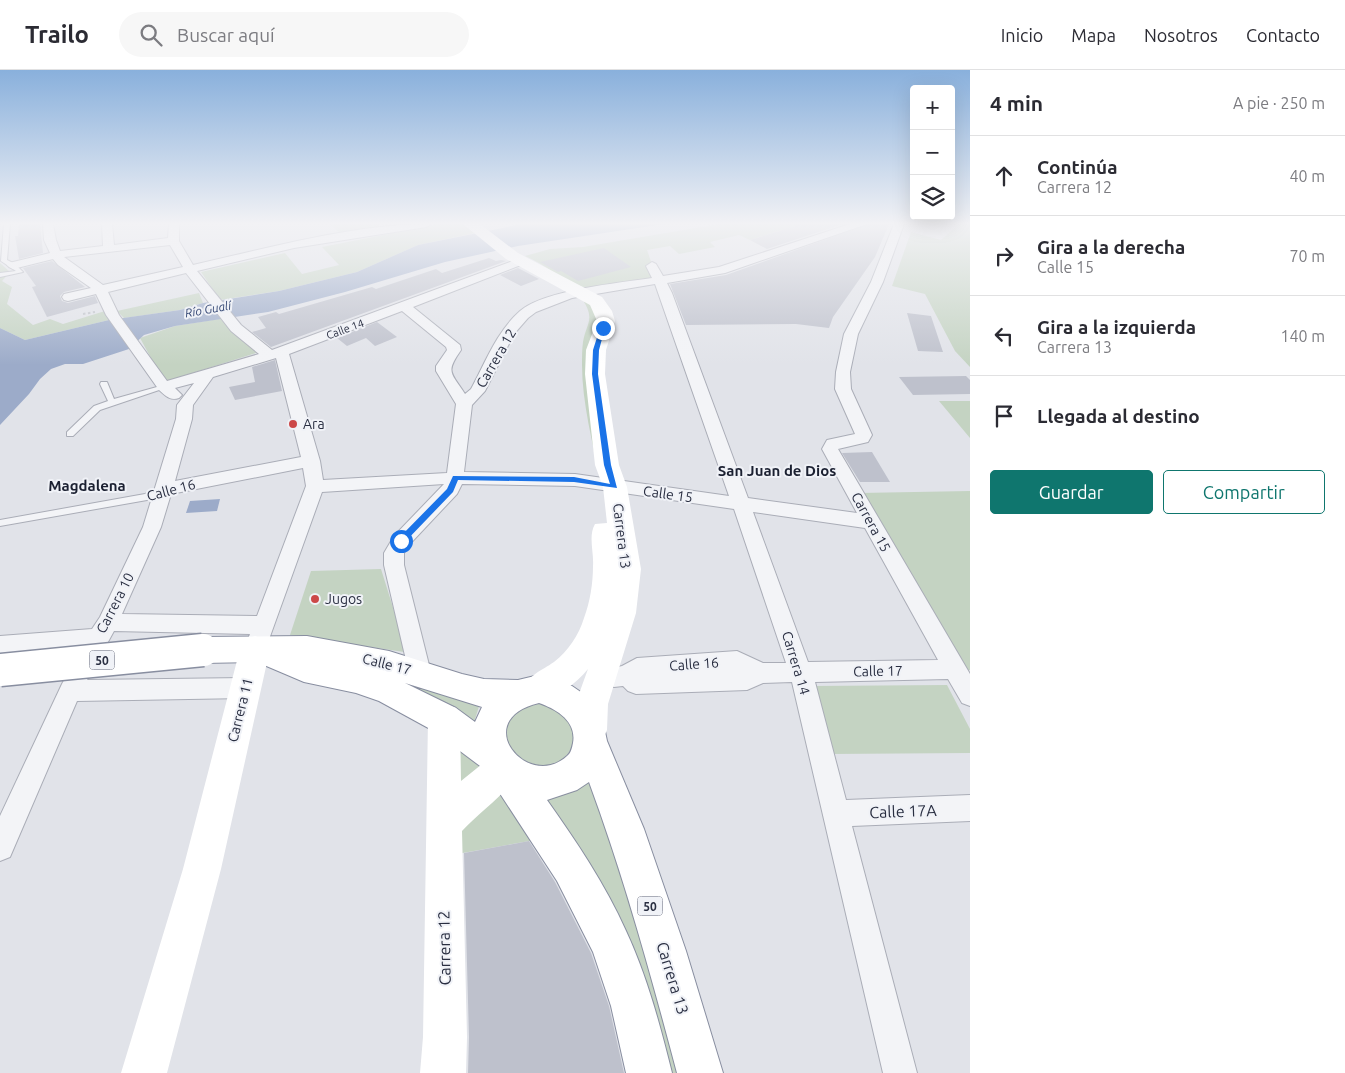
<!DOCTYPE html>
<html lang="es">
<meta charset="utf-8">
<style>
:root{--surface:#fff;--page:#f7f7f7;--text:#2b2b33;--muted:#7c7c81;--line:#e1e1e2;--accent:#0f766e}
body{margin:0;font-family:Ubuntu,sans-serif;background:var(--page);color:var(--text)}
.controls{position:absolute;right:15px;top:15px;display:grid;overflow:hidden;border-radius:5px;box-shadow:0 5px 20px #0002}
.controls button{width:45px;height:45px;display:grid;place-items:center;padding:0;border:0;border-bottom:1px solid var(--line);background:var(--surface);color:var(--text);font:25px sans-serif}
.stop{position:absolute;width:15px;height:15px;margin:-11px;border:4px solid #1a73e8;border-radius:50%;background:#fff}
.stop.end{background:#1a73e8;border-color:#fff;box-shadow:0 1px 5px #0008}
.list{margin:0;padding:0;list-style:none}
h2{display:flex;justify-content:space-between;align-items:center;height:65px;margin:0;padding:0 20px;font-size:21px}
h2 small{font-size:16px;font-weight:400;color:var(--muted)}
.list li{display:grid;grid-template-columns:32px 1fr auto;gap:15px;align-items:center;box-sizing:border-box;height:80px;padding:0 20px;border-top:1px solid var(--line)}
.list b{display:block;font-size:19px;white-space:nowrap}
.list p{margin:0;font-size:16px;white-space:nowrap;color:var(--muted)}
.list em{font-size:16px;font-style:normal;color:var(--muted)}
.actions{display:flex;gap:10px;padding:15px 20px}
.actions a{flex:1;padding:11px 0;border:1px solid var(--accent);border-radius:5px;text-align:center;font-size:18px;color:var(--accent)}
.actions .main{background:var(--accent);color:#fff}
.icon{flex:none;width:28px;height:28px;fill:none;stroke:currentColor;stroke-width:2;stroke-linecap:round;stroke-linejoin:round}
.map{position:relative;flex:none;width:970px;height:1003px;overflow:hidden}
header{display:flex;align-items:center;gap:30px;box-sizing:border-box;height:70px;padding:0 25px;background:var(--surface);border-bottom:1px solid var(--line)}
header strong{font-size:24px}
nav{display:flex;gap:28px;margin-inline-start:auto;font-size:18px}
.search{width:350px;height:45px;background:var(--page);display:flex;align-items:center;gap:12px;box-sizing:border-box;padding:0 18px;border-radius:28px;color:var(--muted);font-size:19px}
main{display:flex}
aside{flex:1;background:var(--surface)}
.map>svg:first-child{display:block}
.green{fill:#c4d3c2}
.water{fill:#9cabc9}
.building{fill:#bec1cc}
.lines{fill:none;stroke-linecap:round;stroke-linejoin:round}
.lane-casing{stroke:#aaadb7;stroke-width:2}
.street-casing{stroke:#aaadb7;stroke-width:2}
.highway-casing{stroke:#888ea0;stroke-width:2}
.path{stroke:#bec1c8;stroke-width:2;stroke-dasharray:2.5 2.5;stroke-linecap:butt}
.lane{fill:#f3f4f7;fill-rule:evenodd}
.street{fill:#f3f4f7;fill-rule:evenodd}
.secondary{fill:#fff;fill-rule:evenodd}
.highway{fill:#fff;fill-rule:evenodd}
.highway-bridge-casing{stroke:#888ea0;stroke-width:35;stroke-linecap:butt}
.highway-bridge{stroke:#fff;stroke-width:32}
.route{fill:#1a73e8}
.poi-dot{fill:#cc4848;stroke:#f0f2f7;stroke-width:2}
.labels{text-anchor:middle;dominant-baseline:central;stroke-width:4;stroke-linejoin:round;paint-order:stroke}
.far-street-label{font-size:11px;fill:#292e41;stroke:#f0f2f7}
.far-water-label{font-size:12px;font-style:italic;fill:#344774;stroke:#f0f2f7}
.shield{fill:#f0f2f7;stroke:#656978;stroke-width:1}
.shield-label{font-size:12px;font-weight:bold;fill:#292e41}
.street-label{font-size:14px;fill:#292e41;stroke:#f0f2f7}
.poi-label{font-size:14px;fill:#292e41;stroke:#f0f2f7;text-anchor:start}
.neighbourhood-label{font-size:15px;font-weight:bold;fill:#1b2031;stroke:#f0f2f7}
.near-street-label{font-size:16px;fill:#292e41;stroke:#f0f2f7}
</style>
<header>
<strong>Trailo</strong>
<div class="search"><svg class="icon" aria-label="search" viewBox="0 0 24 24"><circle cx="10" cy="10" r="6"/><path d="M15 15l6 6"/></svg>Buscar aquí</div>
<nav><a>Inicio</a><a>Mapa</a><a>Nosotros</a><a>Contacto</a></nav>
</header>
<main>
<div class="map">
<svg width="970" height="1003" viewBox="0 0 970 1003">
<rect width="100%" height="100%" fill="#e1e3e9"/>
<path class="green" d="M330,154H378L380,157L342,165Z
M439,154H462L475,163L418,175L357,202L279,221L220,230L201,202L285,183L302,204L339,195L322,177Z
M719,154H815L778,161L750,170L739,165L710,172L715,177L679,184L670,176L647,180L656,206C640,211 599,221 583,217C564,212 545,194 525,186L550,179L583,177Z
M959,154H970V297L955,281L925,224L892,216L911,162L941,170Z
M0,193L10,202L2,211L12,217L7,234L33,255L50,249L63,254L105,241L109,250L25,270L0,258Z
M199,223L203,233L180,240L124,248L117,241Z
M588,231L596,240L597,249L590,273L601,374L600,410C593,373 582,333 582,295C582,288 582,279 583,272C586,254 595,250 584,232Z
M225,248L262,281L164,312L140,268L175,256Z
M939,331H970V368Z
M970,421V600L961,601L859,423Z
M381,499L396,547L404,582L290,565L311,501Z
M348,591L480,633L472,659Z
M947,615L970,659V683L829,684L812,616Z
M542,631C548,634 559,637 563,642C584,664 572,696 541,696C536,696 530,697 526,695C519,692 513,685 507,681L505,648L511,640Z
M459,680L471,685L535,770L457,784Z
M590,696L680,1003H657L537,722Z"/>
<path class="water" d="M522,154H664L518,176L445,192L345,222L268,242L175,256L144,265L129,279L83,294H65L51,299L40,309L29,324L0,355V258L25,270L109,250L180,240L203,233L279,221L357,202L418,175Z
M220,429L217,441L186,443L190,431Z"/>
<path class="building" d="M19,154H40L43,183L19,189L15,166H18Z
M802,154H843L767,179L750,170Z
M869,154H889L875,187L833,247L829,258L796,254L686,255L670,214L726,205Z
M604,178L631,197L578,211L561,201L558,202L540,192Z
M489,188L496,191L501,190L506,191L271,277L252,262L266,258L258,247L276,242L279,244L372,217L376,219L436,199L442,203Z
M52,191L85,217L64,222L60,226L62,231L68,233L95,226L98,233L47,247L32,217L36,216L23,198Z
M518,198L539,209L521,216L500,205Z
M907,243L931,246L943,282L918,281Z
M377,252L397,267L375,276L366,268L347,276L337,268Z
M275,290L282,321L235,330L229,317L255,312L252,297Z
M966,306L970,310V324L913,325L899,307Z
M872,382L890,412H860L842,383Z
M529,771L555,812L591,883L609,936L624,1003H468L469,967L464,783Z"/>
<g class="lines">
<defs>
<path id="lane" d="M4,154H10L7,190L15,194L23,202L0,207V203L16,201L1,191Z
M101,312H107L114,329L164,315L168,317L100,340L73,366H67V362L94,336L108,331L100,314Z
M163,417L167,420L166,422L147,430L0,456V450L145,424Z"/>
<path id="street" d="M43,154H53L56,170L60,181L103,176L102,154H112L114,175L168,168L169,154H179V171L193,195C268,178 354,154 431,154L426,157L294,178L197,201L241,255L272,280L518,189H526L528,191L526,193L413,237L460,275L461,280C445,303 451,302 465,324L471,319C485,293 497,261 520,241C544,220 619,213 652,208L646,196L652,192L656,194L663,206L719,197L850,154H867L725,203L667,213L672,223L748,428L857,443L822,379L827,370L855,364L835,319L836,302L844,264L871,212L894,154H904L883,212L858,264L850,302L851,319L872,365L868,372L838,379L970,604V636L962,633L948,609L815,612L846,730L970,725V751L852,756L917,1003H883L792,612L763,613L747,620L636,624L628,621L623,616L614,617L606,614L603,607L606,600L622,596L637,588L737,581L763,593H786L734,439L575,416L462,414L457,424L408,476L404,483V495L431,603L428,610L420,613L412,610L409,603L384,495V483L394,466L444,414L322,422L263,586L255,588L247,586L244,579L250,564L114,561L87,610L245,608L253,611L257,618L253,625L245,628L77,631L10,787L0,791V746L62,614L81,578L0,584V566L92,559L100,547L143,457L176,349L177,335L194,313L175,318L182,325L179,328C170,331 166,326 159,320L106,245L96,224L68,231L64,230L62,227L64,224L91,218L58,195L53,189L13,199L9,197L7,195L9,193L50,183L44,170ZM170,175L183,197L103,215L64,187ZM186,203L231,261L259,284L167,311L119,245L108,222ZM655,214L729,426L575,404L464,402L472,335L485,321L514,264L528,248L536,242L572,228ZM402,241L446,277L447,280L436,296V301L456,334L447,403L323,410L320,391L289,284ZM276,288L301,387L175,411L192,349L193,335L213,307ZM303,398L306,416L257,546L122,544L161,457L171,424ZM753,442L865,458L938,590L808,592Z"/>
<path id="highway" d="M307,566L389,581L462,604L484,609L518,610L539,605L572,616L588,627L603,652L607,671L644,759L686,881L723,1003H677C651,905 624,807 589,712L577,720L547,730C576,771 605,814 626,861C647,906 660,955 672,1003H626L611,936L593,882L557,811L484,699L432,660L379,631L356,623L304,612L257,592L203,593L192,589L188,580L192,571L203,567ZM405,613L482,637L475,652L456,638ZM539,633C556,639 577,651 573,673C572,678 571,683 567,686C528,722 468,650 539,633Z"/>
</defs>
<use href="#lane" class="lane-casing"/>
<use href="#street" class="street-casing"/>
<use href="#highway" class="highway-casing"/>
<path class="path" d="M83,244L95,242"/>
<use href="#lane" class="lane"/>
<use href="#street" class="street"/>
<path class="secondary" d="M463,154H480L518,183L602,227L612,241L615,251L606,280L605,304L619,395L627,417L641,499L636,543L608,634L607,660L602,671L590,676L578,671C568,647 580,622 588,599C576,614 557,627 539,633L528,629L523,619C530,604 541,601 554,592C568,581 579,565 584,548C590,532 593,513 593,496C594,482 588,466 595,454L607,453L603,417L595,395L585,304L586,280L597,251L590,235L506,189Z
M255,566L266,570L270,579L221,799L167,1003H121L183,799L240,579L244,570Z
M444,634L456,638L460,649L461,711L492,686L504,681L516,686L521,698C512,720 479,742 462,761L467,967L466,1003H420L423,967L428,649L432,638Z"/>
<use href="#highway" class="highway"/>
<defs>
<path id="highway-bridge" d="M0,600L203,580"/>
</defs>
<use href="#highway-bridge" class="highway-bridge-casing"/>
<use href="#highway-bridge" class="highway-bridge"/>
</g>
<linearGradient id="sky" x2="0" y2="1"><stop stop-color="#89b0dc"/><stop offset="0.52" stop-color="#f2f2f5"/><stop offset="1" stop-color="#f2f2f5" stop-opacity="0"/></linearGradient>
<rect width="970" height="295" fill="url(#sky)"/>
<path class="route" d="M603,257L605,258L599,280L598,304L611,395L617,418L574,412L458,410L453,422L404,473H398V469L447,419L453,406L574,407L610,414L604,395L592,304L593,280L600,258Z"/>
<g class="poi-dot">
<circle cx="293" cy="354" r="5"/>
<circle cx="315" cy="529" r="5"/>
</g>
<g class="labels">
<g class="far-street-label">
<text transform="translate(345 259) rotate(-20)">Calle 14</text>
</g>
<g class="far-water-label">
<text transform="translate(208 239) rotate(-10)">Río Gualí</text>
</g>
<g class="shield">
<rect x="89.5" y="580.5" width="25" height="19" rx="4"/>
<rect x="637.5" y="826.5" width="25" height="19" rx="4"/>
</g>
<g class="shield-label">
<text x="102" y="590">50</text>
<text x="650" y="836">50</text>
</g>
<g class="street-label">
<text transform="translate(496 288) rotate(-60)">Carrera 12</text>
<text transform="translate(171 420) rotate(-15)">Calle 16</text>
<text transform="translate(668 424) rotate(8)">Calle 15</text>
<text transform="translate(871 452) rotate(61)">Carrera 15</text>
<text transform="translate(622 466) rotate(83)">Carrera 13</text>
<text transform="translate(115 533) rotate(-63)">Carrera 10</text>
<text transform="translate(796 593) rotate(73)">Carrera 14</text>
<text transform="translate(387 594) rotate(14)">Calle 17</text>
<text transform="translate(694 594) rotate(-4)">Calle 16</text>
<text transform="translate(878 601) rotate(-1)">Calle 17</text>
<text transform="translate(240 640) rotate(-76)">Carrera 11</text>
</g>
<g class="poi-label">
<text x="303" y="354">Ara</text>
<text x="325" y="529">Jugos</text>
</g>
<g class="neighbourhood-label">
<text x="777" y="400">San Juan de Dios</text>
<text x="87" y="415">Magdalena</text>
</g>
<g class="near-street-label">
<text transform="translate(903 741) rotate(-2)">Calle 17A</text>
<text transform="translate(444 878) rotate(-91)">Carrera 12</text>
<text transform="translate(673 908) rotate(73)">Carrera 13</text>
</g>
</g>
</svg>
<div class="controls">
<button>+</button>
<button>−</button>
<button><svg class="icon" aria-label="layers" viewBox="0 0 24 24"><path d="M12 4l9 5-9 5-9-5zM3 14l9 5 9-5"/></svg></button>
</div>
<div class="stop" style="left:401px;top:471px"></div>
<div class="stop end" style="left:603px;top:258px"></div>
</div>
<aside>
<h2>4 min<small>A pie · 250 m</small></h2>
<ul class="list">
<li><svg class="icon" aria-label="ahead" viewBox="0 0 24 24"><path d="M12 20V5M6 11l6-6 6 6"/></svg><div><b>Continúa</b><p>Carrera 12</p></div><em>40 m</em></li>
<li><svg class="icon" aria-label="right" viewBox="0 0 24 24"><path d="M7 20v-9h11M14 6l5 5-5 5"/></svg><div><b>Gira a la derecha</b><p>Calle 15</p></div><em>70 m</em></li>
<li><svg class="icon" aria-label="left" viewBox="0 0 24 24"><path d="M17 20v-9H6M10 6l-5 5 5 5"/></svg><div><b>Gira a la izquierda</b><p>Carrera 13</p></div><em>140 m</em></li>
<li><svg class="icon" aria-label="arrive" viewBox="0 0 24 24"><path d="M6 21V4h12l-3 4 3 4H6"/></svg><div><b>Llegada al destino</b></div></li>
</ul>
<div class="actions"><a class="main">Guardar</a><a>Compartir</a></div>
</aside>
</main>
